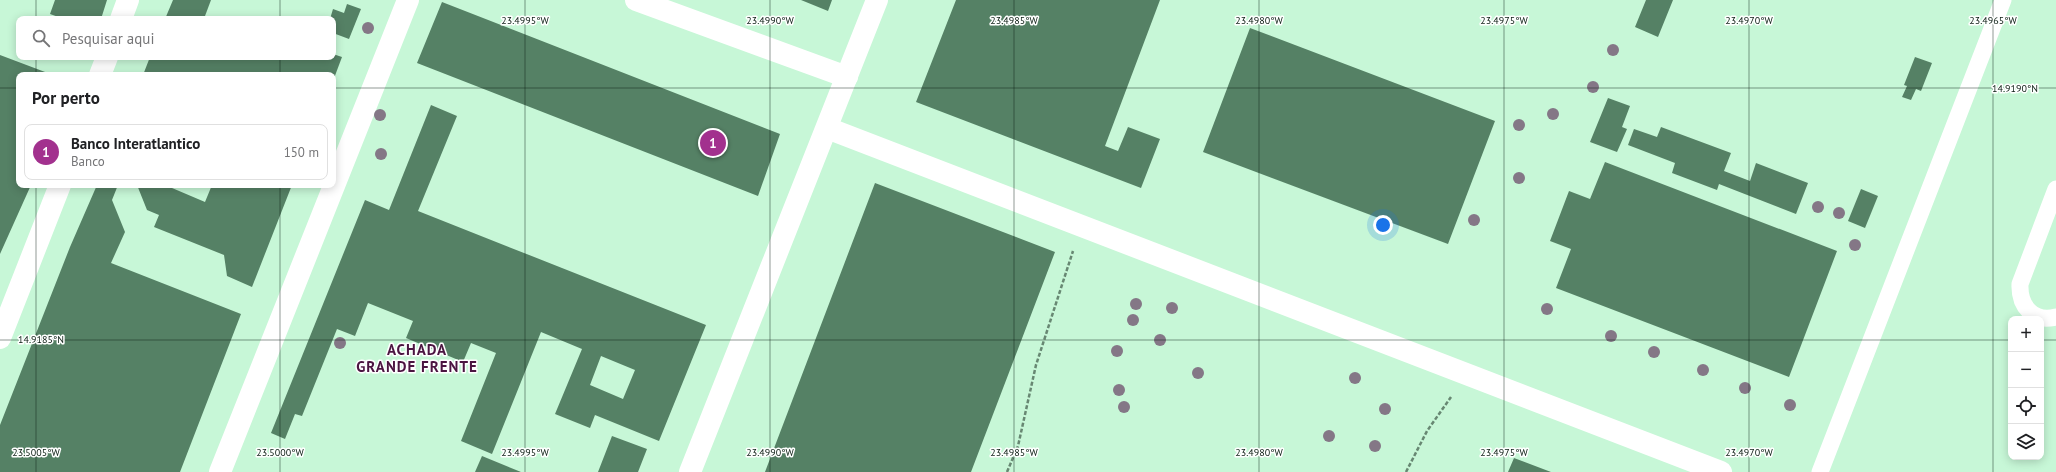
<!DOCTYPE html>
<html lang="pt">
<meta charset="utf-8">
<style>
:root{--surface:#fff;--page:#f6f6f6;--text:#202124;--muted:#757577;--line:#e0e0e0;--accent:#a2318e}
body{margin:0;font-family:"PT Sans",sans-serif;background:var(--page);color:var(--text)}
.controls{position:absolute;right:12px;bottom:12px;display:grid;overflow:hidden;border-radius:8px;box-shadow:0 2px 10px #0003}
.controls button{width:36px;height:36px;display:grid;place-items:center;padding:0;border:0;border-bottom:1px solid var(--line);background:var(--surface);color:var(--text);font:20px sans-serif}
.you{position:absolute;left:1383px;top:225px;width:14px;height:14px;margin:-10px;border:3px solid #fff;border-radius:50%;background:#1a73e8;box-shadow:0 0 0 6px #1a73e833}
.badge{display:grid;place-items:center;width:26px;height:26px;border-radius:50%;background:var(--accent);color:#fff;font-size:13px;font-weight:700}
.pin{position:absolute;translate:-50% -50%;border:2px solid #fff;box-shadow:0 1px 4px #0006}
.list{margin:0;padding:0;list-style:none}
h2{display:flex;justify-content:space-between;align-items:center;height:52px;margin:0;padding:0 16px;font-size:17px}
h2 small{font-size:13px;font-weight:400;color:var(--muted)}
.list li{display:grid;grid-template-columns:26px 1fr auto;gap:12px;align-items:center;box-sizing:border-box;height:56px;margin:0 8px 8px;padding:0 8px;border:1px solid var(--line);border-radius:8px}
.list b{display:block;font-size:15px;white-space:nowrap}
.list p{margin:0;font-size:13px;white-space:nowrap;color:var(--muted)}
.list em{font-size:13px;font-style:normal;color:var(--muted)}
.icon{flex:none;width:22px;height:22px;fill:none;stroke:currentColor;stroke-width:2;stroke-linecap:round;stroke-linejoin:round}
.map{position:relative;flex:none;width:2056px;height:472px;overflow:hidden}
.search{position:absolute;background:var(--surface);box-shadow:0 2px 10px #0003;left:16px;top:16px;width:320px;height:44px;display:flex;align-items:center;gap:10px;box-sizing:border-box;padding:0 14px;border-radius:8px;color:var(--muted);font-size:15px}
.panel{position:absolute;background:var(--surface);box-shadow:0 2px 10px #0003;left:16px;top:72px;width:320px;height:116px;border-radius:8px}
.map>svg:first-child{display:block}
.building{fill:#558165;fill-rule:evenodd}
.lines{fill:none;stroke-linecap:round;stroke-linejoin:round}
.path{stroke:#678772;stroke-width:2.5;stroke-dasharray:4 2;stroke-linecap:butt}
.service{stroke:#fff;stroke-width:17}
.minor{stroke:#fff;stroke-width:22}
.secondary{stroke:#fff;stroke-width:22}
.tree{fill:#847786}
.ticks{fill:none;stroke:#091b11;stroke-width:1;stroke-opacity:0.45}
.labels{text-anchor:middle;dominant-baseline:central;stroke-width:3;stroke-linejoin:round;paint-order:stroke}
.district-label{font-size:15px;font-weight:bold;letter-spacing:1px;fill:#4b1541;stroke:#fff}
.ticks-label{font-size:10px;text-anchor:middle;fill:#091b11;stroke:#fff;stroke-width:3;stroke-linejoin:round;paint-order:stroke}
</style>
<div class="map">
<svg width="2056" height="472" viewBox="0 0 2056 472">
<rect width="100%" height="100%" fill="#c7f7d7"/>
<path class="building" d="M55,0H107L101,19H64L50,14Z
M173,0H211L205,16L211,19H165Z
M801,0H832L828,11Z
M956,0H1160L1105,146L1118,151L1128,127L1160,139L1141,188L916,102Z
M1646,0H1673L1658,37L1635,27Z
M442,2L780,134L758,196L417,63Z
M347,4L361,9L349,39L333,33V19H330L333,9L344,13Z
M1250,28L1495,121L1448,244L1203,152Z
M333,54L342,57L333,81V75H143L150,57H333Z
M0,55L53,75H19V185H31L0,254Z
M1915,57L1932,63L1921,91L1916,89L1911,100L1902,97L1907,86L1904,85Z
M1608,98L1630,106L1622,127L1627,129L1617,152L1590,142Z
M431,105L457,116L418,211L706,325L659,441L595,415L590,428L555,414L582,349L541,332L492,454L461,441L496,353L471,343L463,362L406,338L413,321L368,303L355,336L337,329L302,416L295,414L285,439L271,433L365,200L389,210ZM601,356L635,370L623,399L590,385Z
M1661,127L1731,153L1724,171L1750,181L1756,163L1808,183L1796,214L1719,184L1717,190L1672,173L1675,163L1628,145L1634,129L1657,137Z
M1605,162L1837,251L1789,377L1556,288L1571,249L1550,241L1569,191L1590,199Z
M875,183L1055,252L971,472H765Z
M97,185H118L112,200L125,232L111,263L241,314L180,472H0V425L70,247Z
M137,185H165L205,202L212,185H242L248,187V185H292L252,287L227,276L224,255L154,227L159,215L147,210Z
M1861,189L1878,196L1865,228L1848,221Z
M612,436L647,449L638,472H598Z
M482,456L521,472H475Z
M1514,458L1551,472H1508Z"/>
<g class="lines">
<path class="path" d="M1007,472L1018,446L1036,365L1073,251
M1406,472L1427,431L1451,397"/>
<path class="service" d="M2056,189L2020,284C2019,306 2033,323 2056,317
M1820,472L2003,0"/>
<path class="minor" d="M636,0L847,77
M121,19L128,0
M100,75L107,57
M827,128L1721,472
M0,338L60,185
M220,472L408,0"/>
<path class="secondary" d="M690,472L877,0"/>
</g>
<g class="tree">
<circle cx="368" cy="28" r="6"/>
<circle cx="1613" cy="50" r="6"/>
<circle cx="1593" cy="87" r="6"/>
<circle cx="1553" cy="114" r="6"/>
<circle cx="380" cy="115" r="6"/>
<circle cx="1519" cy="125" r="6"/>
<circle cx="381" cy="154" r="6"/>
<circle cx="1519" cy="178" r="6"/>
<circle cx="1818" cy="207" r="6"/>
<circle cx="1839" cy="213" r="6"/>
<circle cx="1474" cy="220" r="6"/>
<circle cx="1855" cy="245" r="6"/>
<circle cx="1136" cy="304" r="6"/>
<circle cx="1172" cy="308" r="6"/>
<circle cx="1547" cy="309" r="6"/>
<circle cx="1133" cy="320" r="6"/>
<circle cx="1611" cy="336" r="6"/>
<circle cx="1160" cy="340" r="6"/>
<circle cx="340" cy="343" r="6"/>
<circle cx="1117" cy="351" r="6"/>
<circle cx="1654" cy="352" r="6"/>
<circle cx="1703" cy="370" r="6"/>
<circle cx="1198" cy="373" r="6"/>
<circle cx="1355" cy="378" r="6"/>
<circle cx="1745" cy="388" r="6"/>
<circle cx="1119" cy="390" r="6"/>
<circle cx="1790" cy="405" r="6"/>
<circle cx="1124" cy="407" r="6"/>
<circle cx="1385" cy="409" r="6"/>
<circle cx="1329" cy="436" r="6"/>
<circle cx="1375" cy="446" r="6"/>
</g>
<path class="ticks" d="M36,0V19M280,0V19M525,0V472M770,0V472M1014,0V472M1259,0V472M1504,0V472M1749,0V472M1993,0V472M36,57V75M280,57V75M0,88H19M333,88H2056M36,185V472M280,185V472M0,340H2011M2041,340H2056"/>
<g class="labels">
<g class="district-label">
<text x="417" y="349">ACHADA<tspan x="417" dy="17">GRANDE FRENTE</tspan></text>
</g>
</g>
<g class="ticks-label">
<text x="525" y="24">23.4995°W</text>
<text x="770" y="24">23.4990°W</text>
<text x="1014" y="24">23.4985°W</text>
<text x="1259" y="24">23.4980°W</text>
<text x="1504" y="24">23.4975°W</text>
<text x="1749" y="24">23.4970°W</text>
<text x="1993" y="24">23.4965°W</text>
<text x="2015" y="92">14.9190°N</text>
<text x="41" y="343">14.9185°N</text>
<text x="36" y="456">23.5005°W</text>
<text x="280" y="456">23.5000°W</text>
<text x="525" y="456">23.4995°W</text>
<text x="770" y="456">23.4990°W</text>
<text x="1014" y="456">23.4985°W</text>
<text x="1259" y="456">23.4980°W</text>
<text x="1504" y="456">23.4975°W</text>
<text x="1749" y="456">23.4970°W</text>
</g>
</svg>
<div class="controls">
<button>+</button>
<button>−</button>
<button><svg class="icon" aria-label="locate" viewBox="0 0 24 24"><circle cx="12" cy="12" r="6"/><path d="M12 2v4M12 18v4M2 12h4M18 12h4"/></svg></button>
<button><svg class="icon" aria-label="layers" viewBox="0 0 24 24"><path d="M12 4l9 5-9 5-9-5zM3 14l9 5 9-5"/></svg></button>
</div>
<div class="you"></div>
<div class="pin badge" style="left:713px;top:143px">1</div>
<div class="search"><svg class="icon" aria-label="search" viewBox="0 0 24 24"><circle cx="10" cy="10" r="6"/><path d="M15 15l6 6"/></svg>Pesquisar aqui</div>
<section class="panel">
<h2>Por perto<small></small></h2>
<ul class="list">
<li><span class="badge">1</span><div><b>Banco Interatlantico</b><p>Banco</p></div><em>150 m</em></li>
</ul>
</section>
</div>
